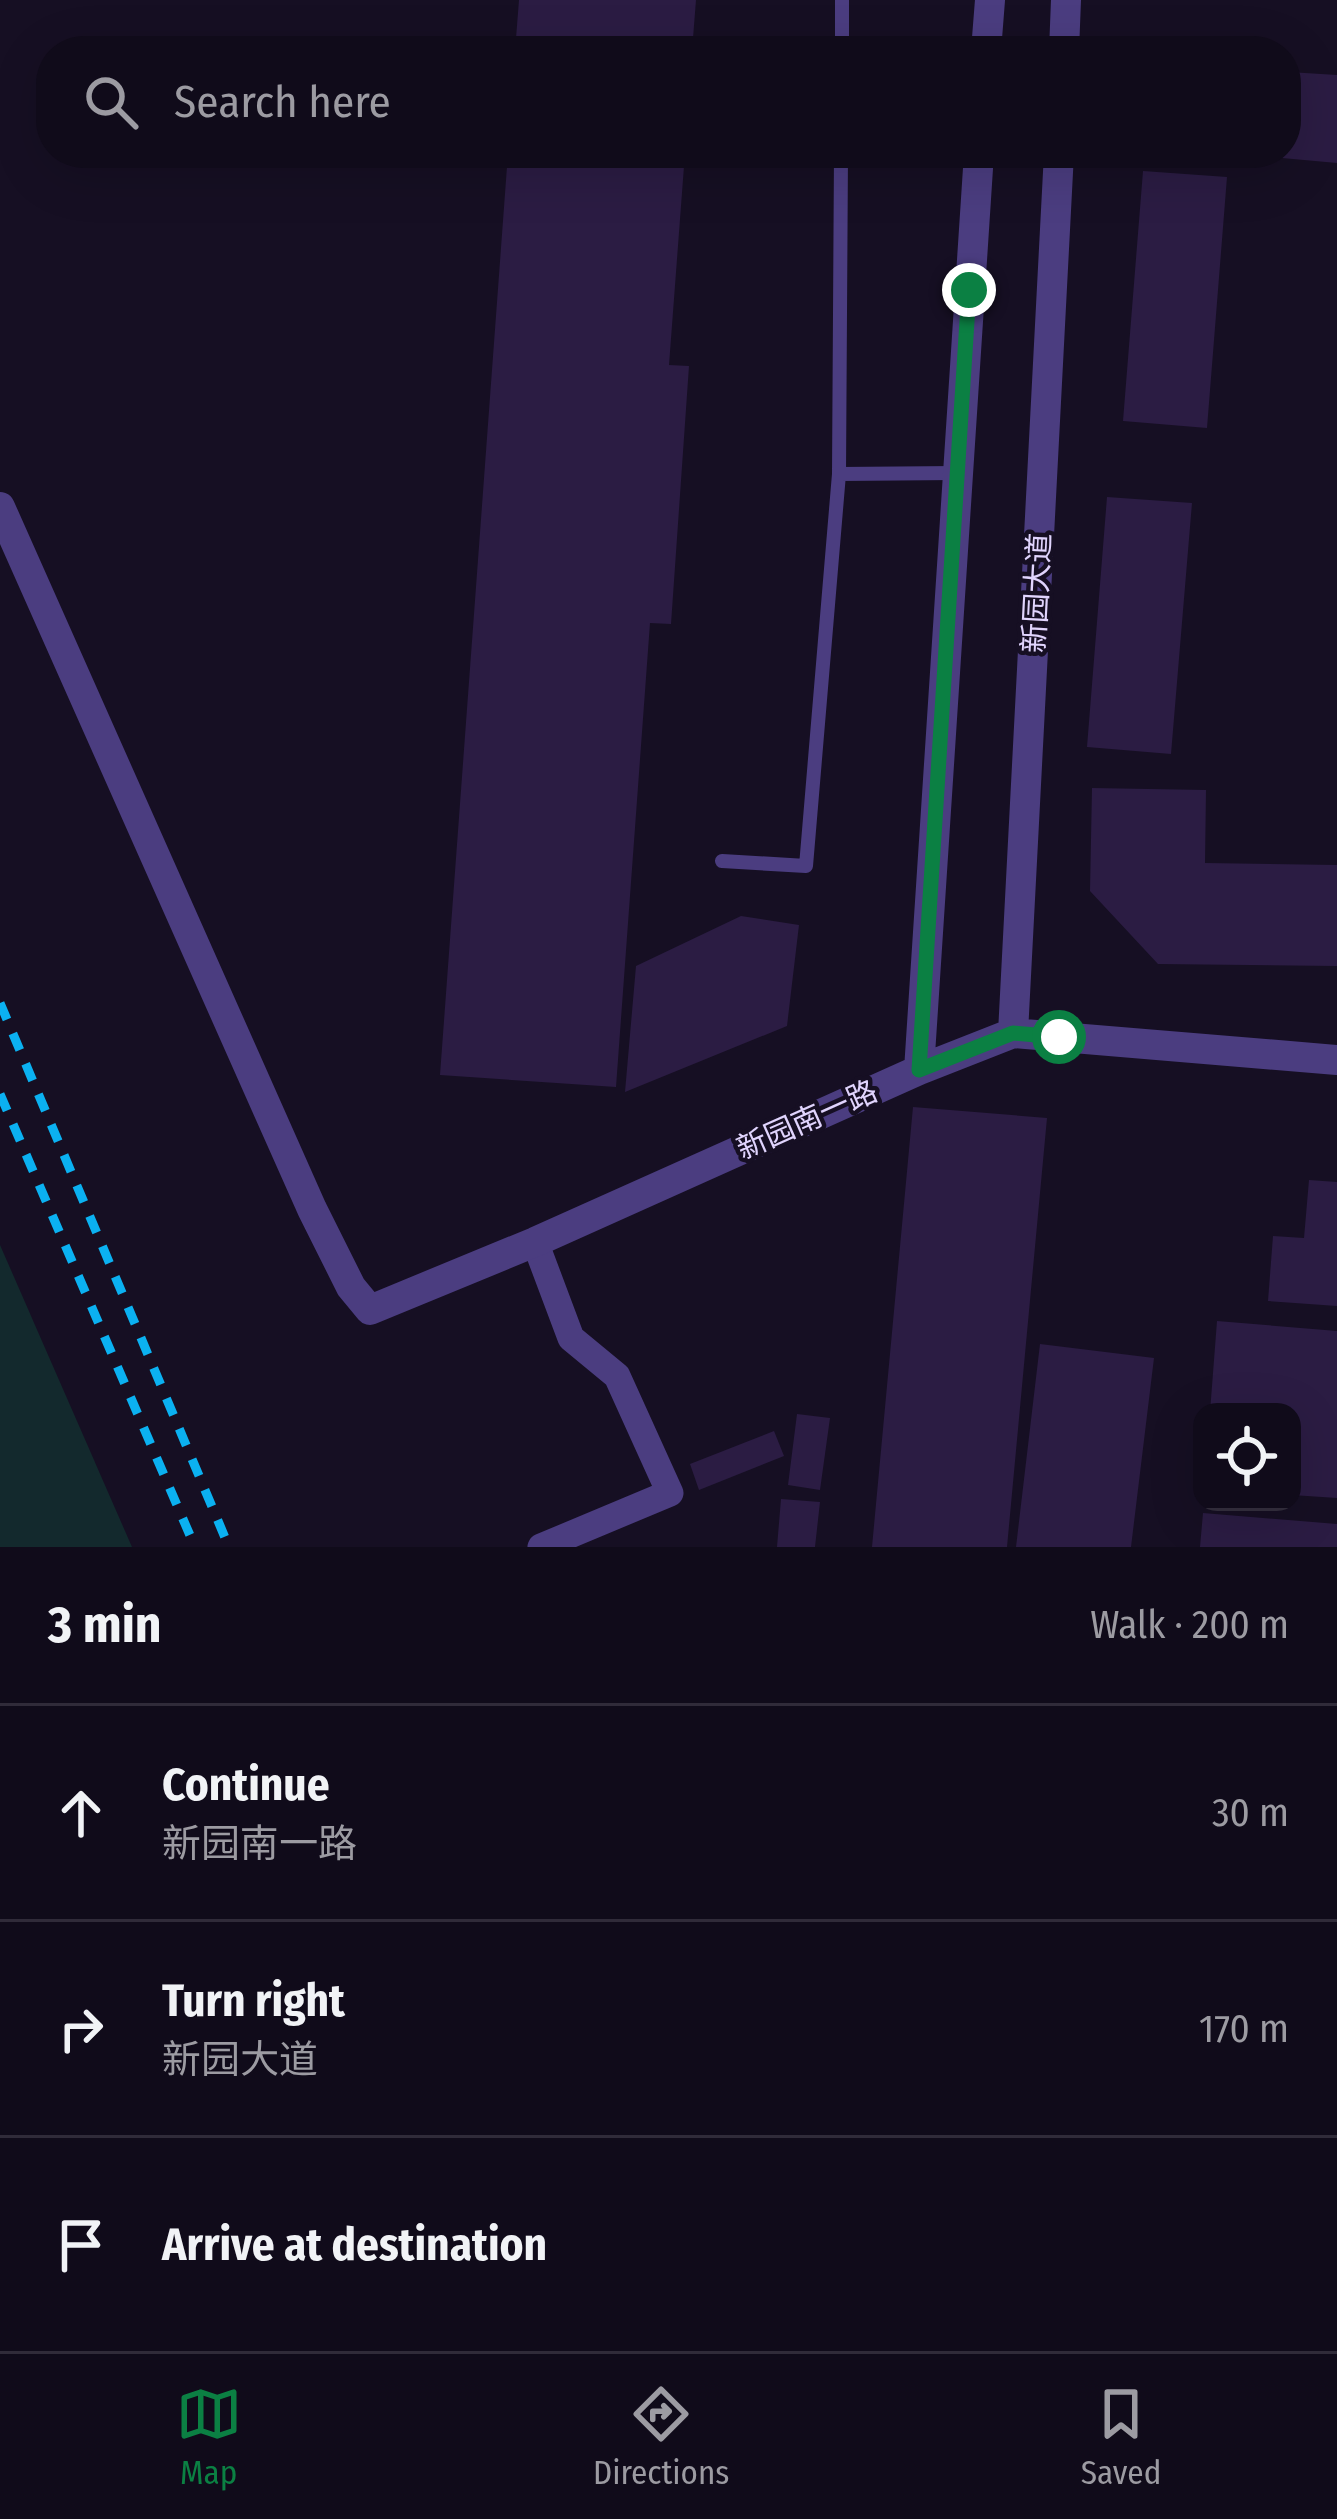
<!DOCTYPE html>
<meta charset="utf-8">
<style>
:root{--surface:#100b1a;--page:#1e1927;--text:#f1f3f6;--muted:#9c9ba2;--line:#302b39;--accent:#0b8043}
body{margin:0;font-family:"Fira Sans Condensed","Noto Sans SC",sans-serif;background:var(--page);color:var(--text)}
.controls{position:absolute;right:36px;bottom:36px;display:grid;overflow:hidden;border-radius:24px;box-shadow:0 12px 48px #0002}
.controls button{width:108px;height:108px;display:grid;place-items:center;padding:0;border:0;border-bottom:3px solid var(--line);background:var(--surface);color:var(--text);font:60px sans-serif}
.stop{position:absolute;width:36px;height:36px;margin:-27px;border:9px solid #0b8043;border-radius:50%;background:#fff}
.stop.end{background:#0b8043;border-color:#fff;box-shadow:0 3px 12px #0008}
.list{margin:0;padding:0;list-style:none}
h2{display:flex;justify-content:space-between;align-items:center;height:156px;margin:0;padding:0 48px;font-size:51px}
h2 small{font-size:39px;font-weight:400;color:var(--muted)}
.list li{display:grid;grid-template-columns:78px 1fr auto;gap:36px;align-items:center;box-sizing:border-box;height:216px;padding:0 48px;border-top:3px solid var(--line)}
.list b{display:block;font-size:45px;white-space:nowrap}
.list p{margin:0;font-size:39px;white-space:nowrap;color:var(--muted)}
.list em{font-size:39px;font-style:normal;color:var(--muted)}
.icon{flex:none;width:66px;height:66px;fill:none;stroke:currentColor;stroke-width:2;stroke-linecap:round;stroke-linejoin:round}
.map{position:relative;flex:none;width:1337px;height:1547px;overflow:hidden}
.search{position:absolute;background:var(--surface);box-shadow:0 12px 48px #0002;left:36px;right:36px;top:36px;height:132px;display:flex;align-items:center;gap:30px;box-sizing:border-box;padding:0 42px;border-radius:48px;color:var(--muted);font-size:45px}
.sheet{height:804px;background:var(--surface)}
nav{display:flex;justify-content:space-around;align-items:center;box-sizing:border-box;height:168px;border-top:3px solid var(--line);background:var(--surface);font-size:33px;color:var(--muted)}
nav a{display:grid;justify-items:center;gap:6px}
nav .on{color:var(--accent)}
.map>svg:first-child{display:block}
.green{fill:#13292d}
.building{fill:#2b1c43}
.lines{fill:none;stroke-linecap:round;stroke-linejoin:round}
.service{stroke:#4b3d80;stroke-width:14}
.minor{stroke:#4b3d80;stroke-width:27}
.tertiary{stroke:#4b3d80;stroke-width:30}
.rail{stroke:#0bb1f1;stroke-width:9;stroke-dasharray:18 15;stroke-linecap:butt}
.route{stroke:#0b8043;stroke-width:15}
.labels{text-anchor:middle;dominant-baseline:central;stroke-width:9;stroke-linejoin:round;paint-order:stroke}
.street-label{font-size:30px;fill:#e0d4fd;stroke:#160f23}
</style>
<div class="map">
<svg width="1337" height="1547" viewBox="0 0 1337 1547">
<rect width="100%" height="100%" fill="#160f23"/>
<path class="green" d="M0,1245L132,1547H0Z"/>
<path class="building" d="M519,0H696L692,51H515Z
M1289,72L1337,75V163L1282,158L1286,153Z
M508,153H685L669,365L689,366L671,624L650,623L616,1087L440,1075Z
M1143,171L1227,177L1207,428L1123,421Z
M1107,497L1192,503L1171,754L1087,747Z
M1092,788L1206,790L1205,863L1337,865V966L1158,964L1090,891Z
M741,916L799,925L787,1026L625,1092L636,966Z
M913,1107L1047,1118L1007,1547H872Z
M1309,1180L1337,1182V1306L1268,1301L1273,1236L1304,1238Z
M1217,1321L1337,1331V1498L1292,1495V1412H1210Z
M1040,1344L1154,1358L1131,1547H1016Z
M797,1414L830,1418L820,1490L788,1485Z
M774,1431L784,1456L699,1490L690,1464Z
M781,1499L820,1502L815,1547H777Z
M1203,1513L1337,1524V1547H1200Z"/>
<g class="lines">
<path class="service" d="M842,51V0
M839,474L841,153
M722,861L806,866L839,474L956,473"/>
<path class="minor" d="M535,1242L571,1338L617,1376L670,1493L541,1547"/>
<path class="tertiary" d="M986,51L990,0
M1064,51L1066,0
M0,507L312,1209L351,1287L370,1310L535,1242L919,1070L1013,1033L1337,1060
M1013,1033L1059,153
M919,1070L979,153"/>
<path class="rail" d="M0,1003L229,1547
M0,1094L195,1547"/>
</g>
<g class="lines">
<path class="route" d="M969,290L919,1070L1013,1033L1059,1037"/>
</g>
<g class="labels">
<g class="street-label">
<text transform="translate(1037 593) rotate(-87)">新园大道</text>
<text transform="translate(807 1120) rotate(-24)">新园南一路</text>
</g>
</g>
</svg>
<div class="controls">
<button><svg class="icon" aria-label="locate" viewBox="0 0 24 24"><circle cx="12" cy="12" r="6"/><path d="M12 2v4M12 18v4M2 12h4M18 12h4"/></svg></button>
</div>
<div class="stop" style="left:1059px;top:1037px"></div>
<div class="stop end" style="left:969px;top:290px"></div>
<div class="search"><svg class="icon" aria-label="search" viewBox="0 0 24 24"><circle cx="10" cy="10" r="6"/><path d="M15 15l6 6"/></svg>Search here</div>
</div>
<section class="sheet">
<h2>3 min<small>Walk · 200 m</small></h2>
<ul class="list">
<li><svg class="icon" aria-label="ahead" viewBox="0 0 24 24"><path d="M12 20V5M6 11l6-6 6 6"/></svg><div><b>Continue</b><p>新园南一路</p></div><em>30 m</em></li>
<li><svg class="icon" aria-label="right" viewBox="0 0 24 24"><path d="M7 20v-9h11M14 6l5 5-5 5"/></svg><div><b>Turn right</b><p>新园大道</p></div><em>170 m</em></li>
<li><svg class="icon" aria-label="arrive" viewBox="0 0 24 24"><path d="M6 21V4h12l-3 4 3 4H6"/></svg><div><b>Arrive at destination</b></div></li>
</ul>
</section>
<nav>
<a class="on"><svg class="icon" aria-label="map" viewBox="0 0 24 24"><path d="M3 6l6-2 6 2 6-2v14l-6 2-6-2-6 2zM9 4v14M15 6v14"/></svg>Map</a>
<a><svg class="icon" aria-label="directions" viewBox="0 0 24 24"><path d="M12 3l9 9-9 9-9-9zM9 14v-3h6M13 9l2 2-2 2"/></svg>Directions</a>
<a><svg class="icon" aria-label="saved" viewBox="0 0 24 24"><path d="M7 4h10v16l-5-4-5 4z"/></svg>Saved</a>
</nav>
